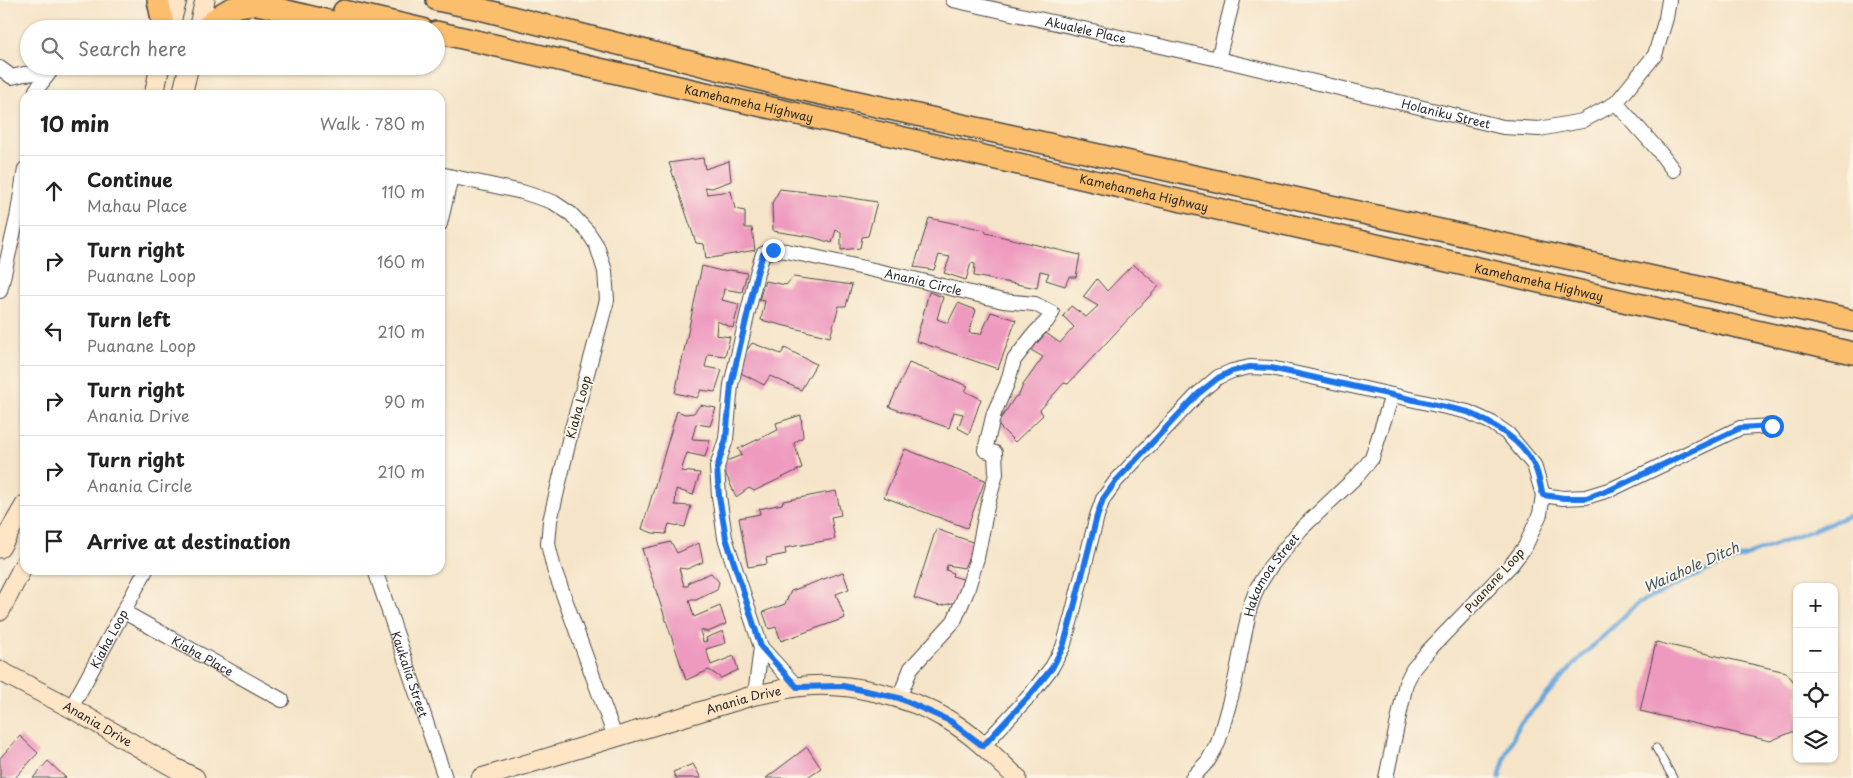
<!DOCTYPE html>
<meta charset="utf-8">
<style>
:root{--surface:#fff;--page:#f2f2f2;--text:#222;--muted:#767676;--line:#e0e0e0}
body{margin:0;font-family:"Playpen Sans",sans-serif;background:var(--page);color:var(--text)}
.controls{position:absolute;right:15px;bottom:15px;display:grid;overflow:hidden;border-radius:10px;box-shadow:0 1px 4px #0004}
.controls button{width:45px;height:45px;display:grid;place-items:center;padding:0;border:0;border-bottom:1px solid var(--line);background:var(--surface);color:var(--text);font:25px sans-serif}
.stop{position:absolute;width:15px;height:15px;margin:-11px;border:4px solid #1a73e8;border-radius:50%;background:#fff}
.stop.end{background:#1a73e8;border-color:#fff;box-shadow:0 1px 5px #0008}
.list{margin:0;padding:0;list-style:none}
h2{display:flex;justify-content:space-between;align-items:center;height:65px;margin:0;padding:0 20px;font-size:21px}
h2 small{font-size:16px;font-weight:400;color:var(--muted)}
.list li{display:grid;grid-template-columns:32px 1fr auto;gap:15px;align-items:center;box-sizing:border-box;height:70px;padding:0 20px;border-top:1px solid var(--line)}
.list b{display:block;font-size:19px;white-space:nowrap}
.list p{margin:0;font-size:16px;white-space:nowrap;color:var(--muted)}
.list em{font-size:16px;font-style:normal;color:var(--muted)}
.icon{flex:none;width:28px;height:28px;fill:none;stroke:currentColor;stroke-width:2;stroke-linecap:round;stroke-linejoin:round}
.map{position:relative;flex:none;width:1853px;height:778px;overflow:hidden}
.search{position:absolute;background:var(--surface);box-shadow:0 1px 4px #0004;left:20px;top:20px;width:425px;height:55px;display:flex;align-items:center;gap:12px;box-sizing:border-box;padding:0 18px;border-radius:28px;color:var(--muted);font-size:19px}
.panel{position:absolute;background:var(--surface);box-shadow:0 1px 4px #0004;left:20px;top:90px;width:425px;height:485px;border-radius:15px}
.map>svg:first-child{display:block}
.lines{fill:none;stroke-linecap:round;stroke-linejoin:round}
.stream{stroke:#68a7db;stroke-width:4.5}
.building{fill:#ee9abf}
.lane-casing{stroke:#494743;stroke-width:9}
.street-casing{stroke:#494743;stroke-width:16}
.secondary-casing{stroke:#494743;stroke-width:21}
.primary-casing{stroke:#494743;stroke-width:24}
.lane{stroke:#fff;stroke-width:7}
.street{stroke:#fff;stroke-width:14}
.secondary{stroke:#fde5c5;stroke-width:19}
.primary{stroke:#fabe6d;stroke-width:21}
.route{stroke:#1a73e8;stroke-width:6}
.labels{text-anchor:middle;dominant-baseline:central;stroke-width:4;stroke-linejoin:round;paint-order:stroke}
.street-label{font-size:12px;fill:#2b2b2b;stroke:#fcf5e5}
.water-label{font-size:14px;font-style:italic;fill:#405669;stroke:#fcf5e5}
</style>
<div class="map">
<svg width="1853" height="778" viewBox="0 0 1853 778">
<rect width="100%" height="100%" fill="#fcf5e5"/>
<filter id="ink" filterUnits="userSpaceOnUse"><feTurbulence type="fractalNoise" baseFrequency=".02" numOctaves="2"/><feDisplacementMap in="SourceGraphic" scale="10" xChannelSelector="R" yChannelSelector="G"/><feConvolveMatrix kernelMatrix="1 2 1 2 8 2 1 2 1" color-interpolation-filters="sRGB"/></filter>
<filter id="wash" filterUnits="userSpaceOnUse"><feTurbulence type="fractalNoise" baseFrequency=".0096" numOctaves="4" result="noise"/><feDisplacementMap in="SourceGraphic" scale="20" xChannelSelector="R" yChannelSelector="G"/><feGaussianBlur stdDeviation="1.12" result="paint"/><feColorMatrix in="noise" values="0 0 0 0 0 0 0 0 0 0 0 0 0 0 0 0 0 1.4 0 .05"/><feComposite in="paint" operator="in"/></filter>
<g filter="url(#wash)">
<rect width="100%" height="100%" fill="#f5e4c8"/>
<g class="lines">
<path class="stream" d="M1499,778L1506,754L1519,725L1580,658L1638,603L1706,571L1811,531L1853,514"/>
</g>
<g id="blocks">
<path class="building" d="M703,158L705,169L729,161L731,181L712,188L705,187L707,194L731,191L735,209L745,211V228H752L755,250L706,259L704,244L696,243L669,163Z
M780,189L840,196L877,202L868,236L862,237L860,248L841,250V233L836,230L832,243L812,237L773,231L772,203Z
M929,218L985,230L986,233L1080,255L1076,277H1069L1065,286L1046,280L1049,273L1040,271L1037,288L974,276L975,264L971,263L966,280L944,273L950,257L939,255L934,270L914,267Z
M1133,264L1159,286L1068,384L1064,383L1040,410L1043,415L1015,442L997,424L1015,397L1019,395L1023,385L1043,357L1031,350L1046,333L1060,343L1074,327L1063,316L1071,306L1086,317L1098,306L1083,297L1097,279L1107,291Z
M702,266L721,271L730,270L747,273L742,292L724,289L722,300L739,304L733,328L717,321L716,335L730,337L725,356L708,354L705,367L722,370L715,392L701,390L697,398L675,393Z
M793,277L852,285L846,306H839L830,337L761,320L765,301L759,300L765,281L786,285Z
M929,292L943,297L937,319L948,323L958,303L976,310L969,333L981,334L991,312L1016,320L998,369L916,341Z
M752,343L781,354L785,348L816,364L801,390L770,376L764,385L741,373L744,354Z
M909,363L968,386L965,391L981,399L969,434L958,428L963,414L954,412L949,428L889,407Z
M700,405L716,408L710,426L696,424L692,439L710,440L705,457L687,453L681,471L700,473L693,495L676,489L675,505L691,506L685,527L669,524L666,534L653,533L642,529L677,411L685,414L694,413Z
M801,415L803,437L794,443L802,468L754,491L749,488L736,497L721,463L742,455L738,449L778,430L776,423Z
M905,449L985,480L967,528L884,497Z
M836,491L841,515L831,517L835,539L785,548L786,554L766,558L767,564L748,567L739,518L760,514L759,509L782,504L783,501Z
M936,529L975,543L964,568L947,565L946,570L953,573L952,576L963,579L956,602L940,606L914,598Z
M671,542L677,553L699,543L703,562L687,569L679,568L684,586H688L689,582L711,573L719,582L717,590L696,600H689L694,617L720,606L726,624L708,632L700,630L703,642L707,641L706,638L723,631L726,643L706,649L711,665L734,656L738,670L721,678L709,670L686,680L642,549Z
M843,572L849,589L836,594L845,618L781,641L776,627L769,629L763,612L785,604L791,591Z
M1656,642L1786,672L1797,686V730L1770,741L1640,711Z
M20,736L38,753L15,778H0V758Z
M807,747L821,768L806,778H766Z
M48,761L66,778H33Z
M693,764L701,778H676L673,772Z"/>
</g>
</g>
<g filter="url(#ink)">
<use href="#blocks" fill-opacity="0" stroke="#494743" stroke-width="1"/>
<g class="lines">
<defs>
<path id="lane" d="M1656,748L1673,778"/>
<g id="street">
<path id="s1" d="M953,0L1218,59L1503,127L1539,129L1582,121L1616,103L1655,55L1666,18L1669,0"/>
<path d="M1218,59L1233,0"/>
<path d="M0,68L12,77L24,74L50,72L36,90L35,95"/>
<path d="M1616,103L1658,150L1673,170"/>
<path d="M440,174L522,192L553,202L571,214L588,232L597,246L605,271L607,300L571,432L550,521L548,544L554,569L615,737"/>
<path d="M440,224L451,177"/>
<path d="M0,291L17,218L25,169"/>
<path d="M1543,495L1563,498L1586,497L1612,489L1740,428L1772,426"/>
<path id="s2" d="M375,570L445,778"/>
<path id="s3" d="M124,612L282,700"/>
<path d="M761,647L797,687"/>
<path id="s4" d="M755,695L761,647L725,538L719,496L717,467L726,439L731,385L757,273L763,254L773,250L787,251L914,279L1003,301L1035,304L1052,313L1047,321L1035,333L1014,360L1007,384L994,413L985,450L995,453L996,474L987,507L977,558L967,591L954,621L911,668L899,698"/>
<path id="s5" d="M71,708L146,570"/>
<path d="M983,746L1031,694L1052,667L1063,647L1071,619L1097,516L1103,499L1116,481L1198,394L1218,377L1232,371L1250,367L1271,368L1468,412L1492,423L1508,434L1534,465L1543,495L1540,514L1525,547L1511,565L1428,651L1413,669L1406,683L1386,778"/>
<path id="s6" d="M1192,778L1208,761L1218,743L1234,686L1250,607L1257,588L1270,567L1301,529L1358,475L1372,458L1392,395"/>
</g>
<g id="secondary">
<path d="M169,29L177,0"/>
<path d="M198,29L205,0"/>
<path d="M154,95L160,66"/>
<path d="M182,95L189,66"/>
<path d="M0,548L25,505"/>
<path d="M0,611L25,563"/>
<path id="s7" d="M0,671L71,708L175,768L195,778"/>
<path id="s8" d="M481,778L755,695C769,693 783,689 796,687C845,680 909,696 950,721C975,736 996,758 1017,778"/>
</g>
<g id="primary">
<path d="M158,0L164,29"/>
<path d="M437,0L480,9L781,85L1853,321"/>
<path d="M344,11L422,29"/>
<path d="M205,29C222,11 232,5 257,4L362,29"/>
<path id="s9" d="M436,32L1853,353"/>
</g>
</defs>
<use href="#lane" class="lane-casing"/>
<use href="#street" class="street-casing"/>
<use href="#secondary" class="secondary-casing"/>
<use href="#primary" class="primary-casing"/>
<use href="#lane" class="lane"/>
<use href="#street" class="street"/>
<use href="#secondary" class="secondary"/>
<use href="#primary" class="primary"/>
</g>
</g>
<g class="lines" filter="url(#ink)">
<path class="route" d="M773,250L763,254L757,273L731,385L726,439L717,468L719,496L726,538L761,647L797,687L843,686L899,698L950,721L983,746L1031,694L1052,668L1063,647L1071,619L1097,516L1103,499L1116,481L1198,394L1218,378L1232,371L1250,367L1271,368L1468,412C1493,424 1521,439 1534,465C1539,474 1540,486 1543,495L1564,498H1586L1612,489L1740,428L1772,426"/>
</g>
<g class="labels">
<g class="street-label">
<text stroke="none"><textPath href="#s1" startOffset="136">Akualele Place</textPath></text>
<text stroke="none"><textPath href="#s9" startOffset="321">Kamehameha Highway</textPath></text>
<text stroke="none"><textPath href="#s1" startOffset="506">Holaniku Street</textPath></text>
<text stroke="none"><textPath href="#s9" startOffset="726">Kamehameha Highway</textPath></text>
<text stroke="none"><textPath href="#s4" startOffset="618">Anania Circle</textPath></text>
<text stroke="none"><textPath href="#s9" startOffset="1131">Kamehameha Highway</textPath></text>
<text transform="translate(578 407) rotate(-75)">Kiaha Loop</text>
<text stroke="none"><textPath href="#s6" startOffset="222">Hakamoa Street</textPath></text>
<text transform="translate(1494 580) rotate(-48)">Puanane Loop</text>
<text stroke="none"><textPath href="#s5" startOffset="79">Kiaha Loop</textPath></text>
<text stroke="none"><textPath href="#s3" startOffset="90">Kiaha Place</textPath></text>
<text stroke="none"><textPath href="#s2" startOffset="110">Kaukalia Street</textPath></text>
<text stroke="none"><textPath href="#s8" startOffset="274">Anania Drive</textPath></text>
<text stroke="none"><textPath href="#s7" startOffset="111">Anania Drive</textPath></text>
</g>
<g class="water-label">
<text transform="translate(1691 567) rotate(-24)">Waiahole Ditch</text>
</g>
</g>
</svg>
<div class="controls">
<button>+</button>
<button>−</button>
<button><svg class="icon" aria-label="locate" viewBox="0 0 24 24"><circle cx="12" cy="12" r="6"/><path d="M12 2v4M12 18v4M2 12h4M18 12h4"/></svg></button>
<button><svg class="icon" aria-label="layers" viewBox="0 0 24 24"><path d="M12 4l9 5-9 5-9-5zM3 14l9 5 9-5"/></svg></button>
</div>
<div class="stop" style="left:1772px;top:426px"></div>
<div class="stop end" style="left:773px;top:250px"></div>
<div class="search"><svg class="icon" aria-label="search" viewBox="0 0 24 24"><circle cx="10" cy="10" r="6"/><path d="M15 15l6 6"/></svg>Search here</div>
<section class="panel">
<h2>10 min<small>Walk · 780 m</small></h2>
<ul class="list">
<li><svg class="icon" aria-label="ahead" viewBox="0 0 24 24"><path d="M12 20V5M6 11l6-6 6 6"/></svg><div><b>Continue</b><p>Mahau Place</p></div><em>110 m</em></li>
<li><svg class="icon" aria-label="right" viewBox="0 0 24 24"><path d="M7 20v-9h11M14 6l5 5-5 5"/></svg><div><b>Turn right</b><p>Puanane Loop</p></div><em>160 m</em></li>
<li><svg class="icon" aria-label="left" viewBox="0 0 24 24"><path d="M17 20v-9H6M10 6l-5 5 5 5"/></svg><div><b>Turn left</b><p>Puanane Loop</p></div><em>210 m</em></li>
<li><svg class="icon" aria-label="right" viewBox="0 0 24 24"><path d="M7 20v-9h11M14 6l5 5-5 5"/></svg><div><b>Turn right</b><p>Anania Drive</p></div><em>90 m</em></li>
<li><svg class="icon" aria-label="right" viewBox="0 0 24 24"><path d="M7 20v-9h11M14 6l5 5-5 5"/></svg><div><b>Turn right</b><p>Anania Circle</p></div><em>210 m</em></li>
<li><svg class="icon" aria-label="arrive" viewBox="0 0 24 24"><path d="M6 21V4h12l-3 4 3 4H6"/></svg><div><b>Arrive at destination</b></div></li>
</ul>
</section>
</div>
